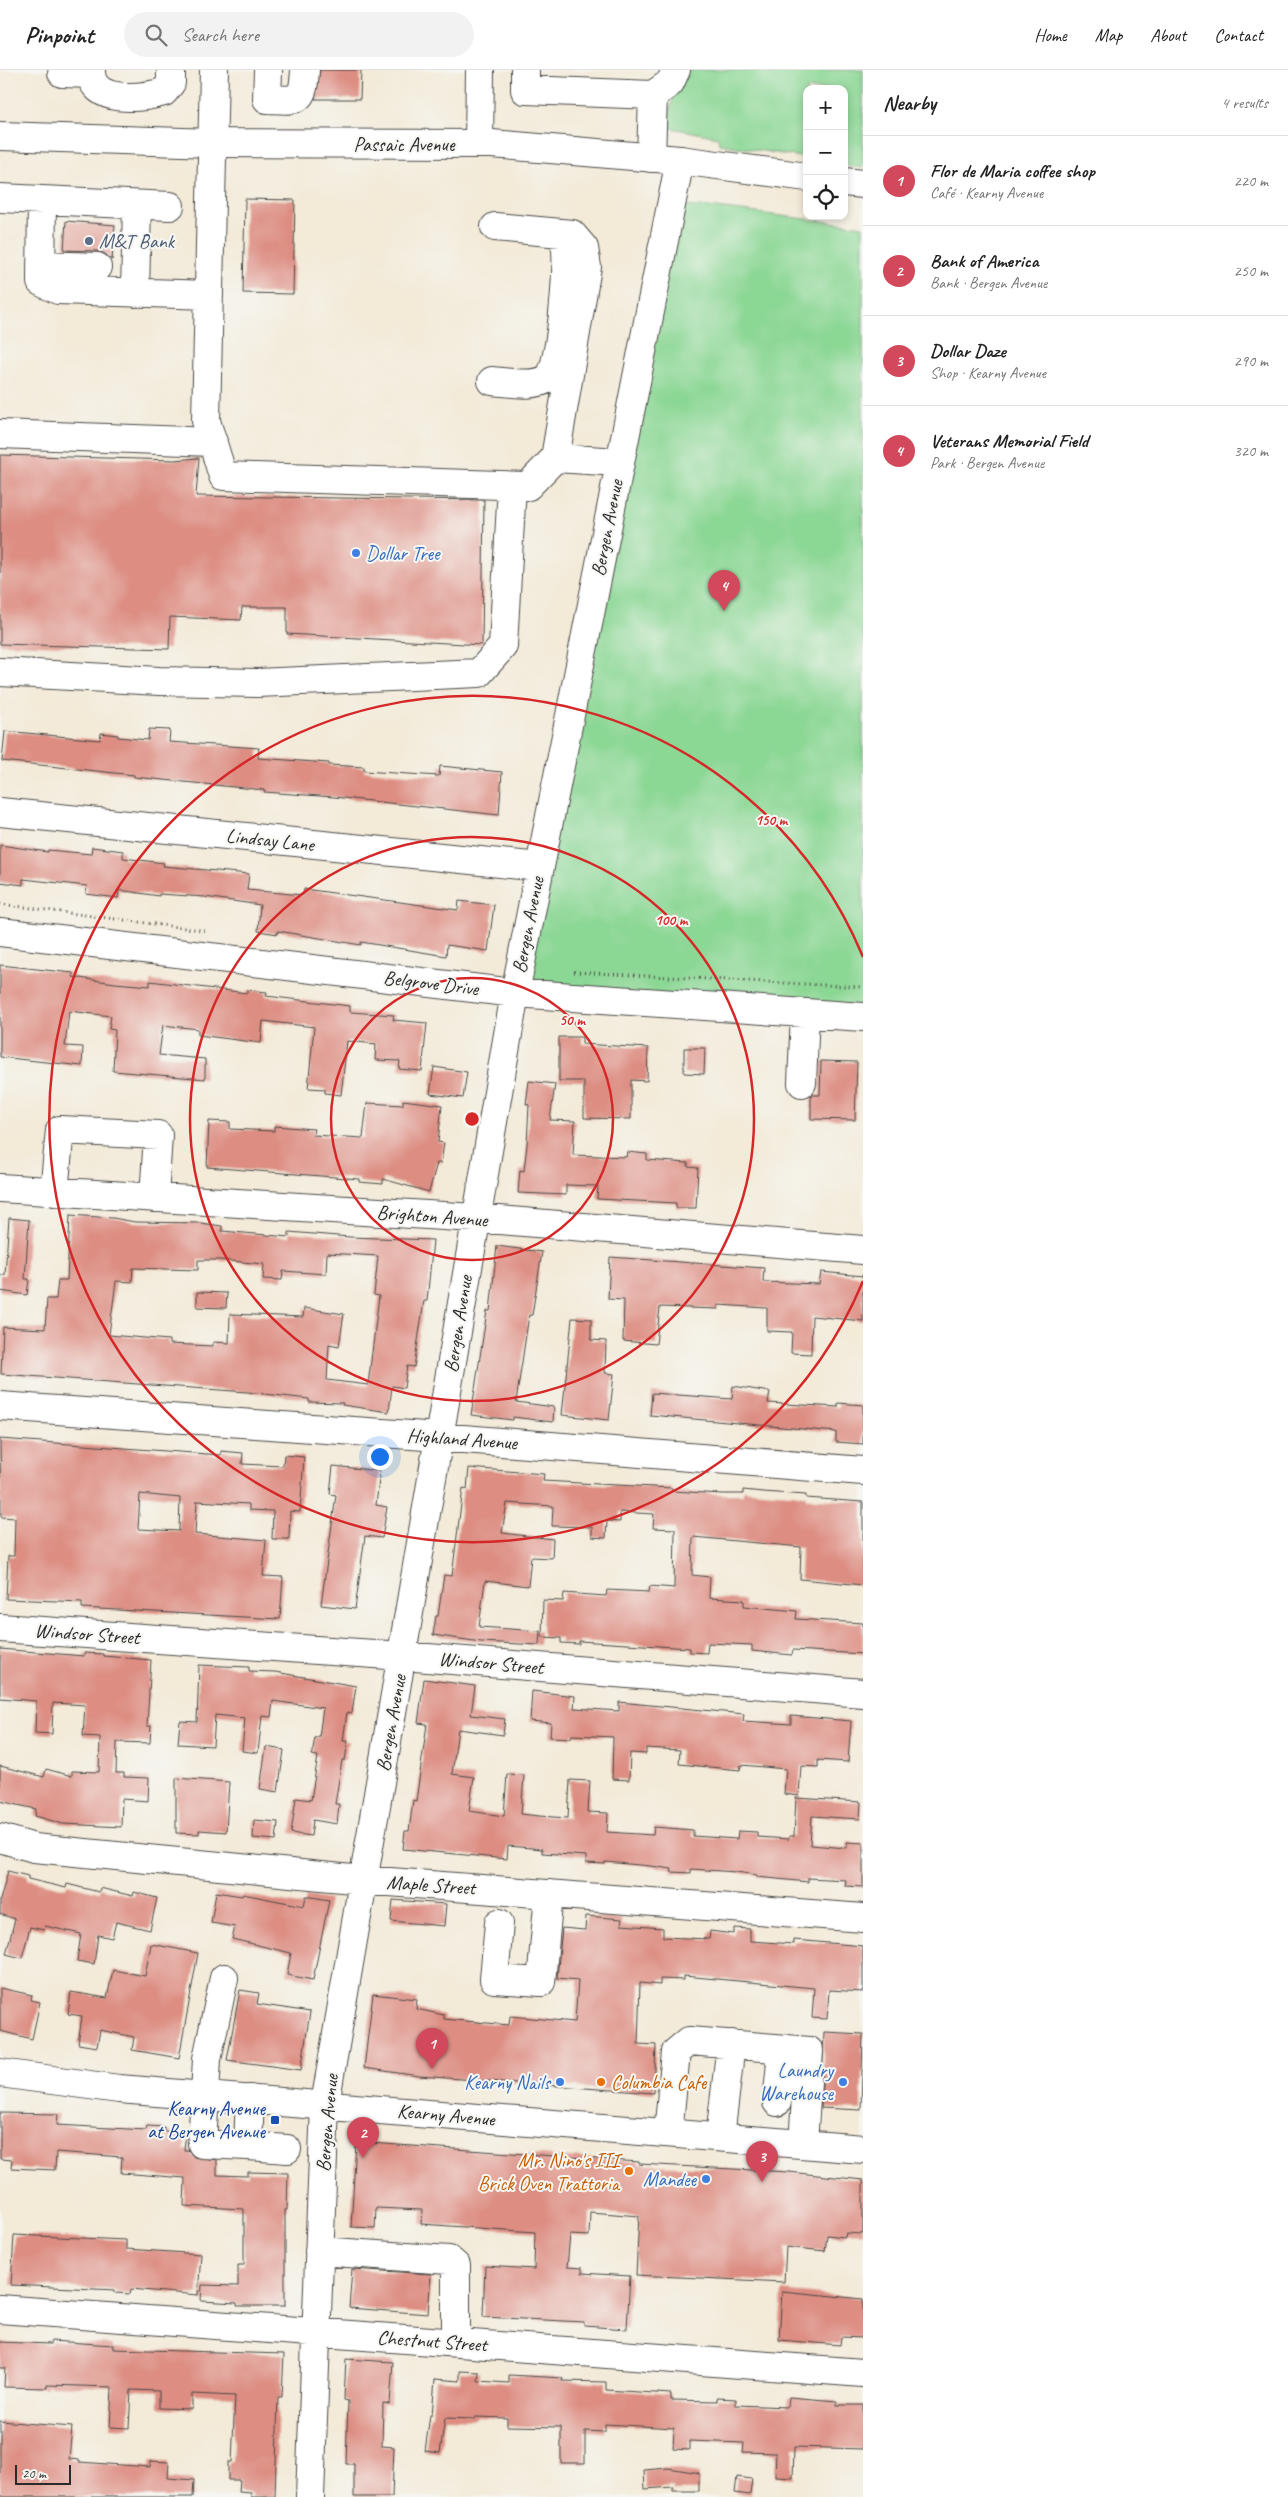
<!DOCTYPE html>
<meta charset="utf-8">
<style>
:root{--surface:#fff;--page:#f2f2f2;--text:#222;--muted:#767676;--line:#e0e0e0;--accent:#d1495b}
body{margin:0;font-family:Caveat,sans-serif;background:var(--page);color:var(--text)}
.controls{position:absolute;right:15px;top:15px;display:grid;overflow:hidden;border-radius:10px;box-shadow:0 2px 8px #0003}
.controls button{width:45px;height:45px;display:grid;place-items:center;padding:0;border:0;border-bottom:1px solid var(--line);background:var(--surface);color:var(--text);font:25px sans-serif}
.scale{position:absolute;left:15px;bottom:12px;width:56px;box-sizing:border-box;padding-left:5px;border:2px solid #2b2b2b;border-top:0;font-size:14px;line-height:18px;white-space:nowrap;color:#2b2b2b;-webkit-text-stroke:4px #f6f6f2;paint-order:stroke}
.you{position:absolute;left:379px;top:1386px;width:18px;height:18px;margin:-12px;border:4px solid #fff;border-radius:50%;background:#1a73e8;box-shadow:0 0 0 8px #1a73e833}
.badge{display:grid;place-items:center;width:32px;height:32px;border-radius:50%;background:var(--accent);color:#fff;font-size:16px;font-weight:700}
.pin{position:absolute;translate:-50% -41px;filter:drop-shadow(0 1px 2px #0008)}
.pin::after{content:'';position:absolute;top:26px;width:18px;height:15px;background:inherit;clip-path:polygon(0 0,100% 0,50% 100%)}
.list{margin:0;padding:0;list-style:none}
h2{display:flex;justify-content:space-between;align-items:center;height:65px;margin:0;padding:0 20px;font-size:21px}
h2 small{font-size:16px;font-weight:400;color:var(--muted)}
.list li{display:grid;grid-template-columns:32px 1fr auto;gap:15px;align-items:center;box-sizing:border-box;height:90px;padding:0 20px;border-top:1px solid var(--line)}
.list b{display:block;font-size:19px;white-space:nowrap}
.list p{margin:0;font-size:16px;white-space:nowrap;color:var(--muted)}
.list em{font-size:16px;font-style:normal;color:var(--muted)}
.icon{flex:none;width:28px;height:28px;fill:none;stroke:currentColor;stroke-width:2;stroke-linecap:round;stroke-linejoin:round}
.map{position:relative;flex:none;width:863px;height:2427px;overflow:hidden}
header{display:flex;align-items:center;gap:30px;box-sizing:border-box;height:70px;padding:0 25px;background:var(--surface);border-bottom:1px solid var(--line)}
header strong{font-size:24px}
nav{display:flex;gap:28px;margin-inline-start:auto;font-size:18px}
.search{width:350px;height:45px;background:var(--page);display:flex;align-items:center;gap:12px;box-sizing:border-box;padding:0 18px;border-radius:28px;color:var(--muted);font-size:19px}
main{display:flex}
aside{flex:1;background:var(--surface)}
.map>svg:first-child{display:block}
.green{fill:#8bd794;stroke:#5b8160}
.building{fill:#dd8d82;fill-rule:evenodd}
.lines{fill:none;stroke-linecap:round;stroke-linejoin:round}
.minor-casing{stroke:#494845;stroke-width:30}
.major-casing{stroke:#494845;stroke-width:30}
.path{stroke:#494845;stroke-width:3;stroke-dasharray:1 4;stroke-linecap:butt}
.minor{stroke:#fff;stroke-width:28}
.major{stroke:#fff;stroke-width:28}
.ring{fill:none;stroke:#d62828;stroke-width:2.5}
.service-dot{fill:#5c6f8a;stroke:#f6f6f2;stroke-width:2}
.shop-dot{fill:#3f7fe0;stroke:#f6f6f2;stroke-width:2}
.food-dot{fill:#e8710a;stroke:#f6f6f2;stroke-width:2}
.transit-dot{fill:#1a4fb4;stroke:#f6f6f2;stroke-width:2}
.labels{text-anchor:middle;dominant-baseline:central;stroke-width:4;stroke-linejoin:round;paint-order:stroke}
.street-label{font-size:20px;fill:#2b2b2b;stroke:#f6f6f2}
.service-label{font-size:20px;fill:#4e5e75;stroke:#f6f6f2;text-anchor:start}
.shop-label{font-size:20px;fill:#366cbe;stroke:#f6f6f2;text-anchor:end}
.food-label{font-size:20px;fill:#c56008;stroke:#f6f6f2;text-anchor:start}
.transit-label{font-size:20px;fill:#164399;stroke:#f6f6f2;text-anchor:end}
.centre{fill:#d62828;stroke:#f6f6f2;stroke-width:2.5}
.ring-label{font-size:15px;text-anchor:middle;font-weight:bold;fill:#d62828;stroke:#f6f6f2;stroke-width:4;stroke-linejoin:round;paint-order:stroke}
</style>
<header>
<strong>Pinpoint</strong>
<div class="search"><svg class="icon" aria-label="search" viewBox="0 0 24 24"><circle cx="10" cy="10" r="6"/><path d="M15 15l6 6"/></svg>Search here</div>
<nav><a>Home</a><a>Map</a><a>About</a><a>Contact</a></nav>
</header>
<main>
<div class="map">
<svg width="863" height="2427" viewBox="0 0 863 2427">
<rect width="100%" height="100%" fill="#f6f6f2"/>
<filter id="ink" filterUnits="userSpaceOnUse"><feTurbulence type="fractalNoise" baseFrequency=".02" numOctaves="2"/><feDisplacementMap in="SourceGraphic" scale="10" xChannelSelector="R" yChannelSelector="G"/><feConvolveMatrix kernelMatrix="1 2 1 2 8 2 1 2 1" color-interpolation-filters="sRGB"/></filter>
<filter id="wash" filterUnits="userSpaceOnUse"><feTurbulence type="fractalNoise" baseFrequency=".0096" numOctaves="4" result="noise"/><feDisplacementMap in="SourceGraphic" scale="20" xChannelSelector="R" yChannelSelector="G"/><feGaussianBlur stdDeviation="1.12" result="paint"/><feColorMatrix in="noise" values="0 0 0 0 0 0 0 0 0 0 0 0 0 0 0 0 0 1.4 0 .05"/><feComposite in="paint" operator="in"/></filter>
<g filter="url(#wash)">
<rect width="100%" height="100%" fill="#f3ead8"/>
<path class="green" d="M680,0H863V98L844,95V19H807V88L719,74L718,67L666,57Z
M668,136L709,137L863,156V947L507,925Z"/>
<g id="blocks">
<path class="building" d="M320,0H361L360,29H315Z
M245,129L295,130L293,224L243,223Z
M66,151L115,155L112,190L105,184L98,181L64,180Z
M0,385L174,390L199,388L196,426L484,430L482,575L287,564V537H242L241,550L170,547L169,579L0,574Z
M149,659L170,660L169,672L259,678L258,688L329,693V695L364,697V701L439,706L440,696L502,702L499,745L334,727L264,722V720L134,707V705L2,691L5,661L100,670L101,663L118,665V667L148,670Z
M0,775L48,782V780L91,784L92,777L123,781V788L164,793L163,796L249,804L247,820L303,825L304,819L458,840L459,831L494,835L488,881L447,875L446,886L361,872V875L278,861V864L258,861L260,835L205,827L159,824V826L119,820L118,828L86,824L87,816L23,809V815L0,812Z
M0,895L73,903V907L115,913L150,916V911L247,923V920L267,922L266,926L350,936V942L394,945L393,950L427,953L422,1001L399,999L400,991L375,990L376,974L347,971L341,1025L325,1023V1019L308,1018L314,957L263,951L261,973L198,965V959L163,955L159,985L205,989V1009L113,1001L115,960L109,959L111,946L69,941L65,976L83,977L82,996L0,987Z
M559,967H582V974L648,978L647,1011L631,1010V1049L584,1048V1011H559Z
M684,978H705L704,1004L684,1003Z
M821,991L857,992L855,1050L811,1049V1025H820Z
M434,997L467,1002L463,1028L430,1024Z
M529,1011L555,1014L550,1050L575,1051L573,1085L626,1087L627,1082L647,1084V1090L688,1093V1097L698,1098L696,1138H676V1133L597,1129L598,1116L566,1115V1125L518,1123L520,1100L524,1101L527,1074L529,1035L526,1034Z
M403,1030L442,1035L438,1072L444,1073L441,1093H437L429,1122L383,1109V1114L359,1112V1109L207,1097L209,1051L230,1052V1059L274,1061V1056L314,1059L313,1065L363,1068L367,1033L403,1035Z
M70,1145L113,1148L135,1152L200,1153L222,1156V1161L289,1167V1162L350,1167L433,1170L427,1231H424L414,1297L407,1296L404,1318L392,1316L389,1342L342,1335L343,1333L309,1332V1329L247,1322L1,1304L3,1257L45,1259L47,1229H56L58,1210H67ZM327,1183L378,1186L374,1225L379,1226L368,1315L327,1310L329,1274L339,1276L344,1244L304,1238L303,1247L230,1244L229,1273L213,1272V1276L169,1274V1270L109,1265L116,1211L132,1212L133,1198L198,1200V1190H220L264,1194L263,1209L282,1210L283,1201L326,1204Z
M9,1148L29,1150L25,1209H29L27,1225L0,1221V1205H5Z
M497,1176L542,1182L532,1245H529L516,1332L554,1337L553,1352L513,1347V1350L471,1345L487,1241H490Z
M610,1187L764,1198L763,1212L819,1214L821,1202L863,1206V1251L812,1246L811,1284L791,1283L792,1262L767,1261V1238L718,1235V1239L660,1237L656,1274L623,1271L624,1230L608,1229Z
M197,1222L227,1223L226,1238L197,1237Z
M572,1248L591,1249V1270L606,1271L605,1303L614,1304L609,1350L562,1345Z
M733,1316L770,1322L768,1333L838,1337V1333L863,1335V1374L836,1372V1362L650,1345L652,1323L732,1329Z
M0,1369L221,1385V1381L243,1383L242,1394L283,1396L284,1385L304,1387L300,1442L290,1441L289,1469H272L273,1441L249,1440V1434L197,1431L195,1464L266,1470L263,1506L283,1507L280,1549L82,1538V1532L6,1529L8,1486H14L15,1448L1,1447ZM140,1424L180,1428L179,1461L138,1459Z
M333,1396L380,1401L376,1435L387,1437L382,1468L365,1466L355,1539L321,1535L336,1425L330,1424Z
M469,1398L544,1404L543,1411L672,1418V1421L722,1424H743V1420L763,1422L806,1425V1428L863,1432V1515L800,1509L801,1477L693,1467L692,1505L710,1507L709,1528L744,1530V1536L797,1541L796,1549L863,1553V1584L793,1580L792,1585L752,1581V1575L708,1573L707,1583L690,1582V1578L579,1571V1574L561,1573V1568L542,1567L543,1530L563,1531L564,1523L606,1526L607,1520L649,1522L650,1516L674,1518L675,1459L653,1458L654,1444L620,1442V1452L607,1451L606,1468L592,1467V1457L552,1456L553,1436L507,1433L502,1463L553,1469L552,1488L531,1487L528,1516L485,1511L479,1557L540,1561L539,1575L481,1572L433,1565L436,1546H438L444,1505L452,1506L463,1418L467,1419Z
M0,1579L84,1586V1583L103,1584V1586L151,1590L147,1656H151L150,1673L117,1672L116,1703H124V1707L149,1708L148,1731L122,1729L121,1757L63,1754L35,1746L36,1739L0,1731V1696L44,1707L46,1699L72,1706V1701L99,1702L100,1667L83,1666L85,1635L53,1633L52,1664L35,1663L36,1631L0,1628Z
M199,1595L249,1597V1601L275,1602L356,1616L352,1643L347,1642L343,1671H348L345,1690H342L335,1734H339L337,1754L313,1750L311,1766L291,1763L296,1728L311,1730L318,1686L312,1685L315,1667H319L323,1638L273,1631L271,1647L262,1646L258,1683L242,1681L245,1648L215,1645L213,1676L178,1674L180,1651L197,1652Z
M424,1609L475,1616L471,1645L505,1649L503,1665L458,1659L452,1704L474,1707L469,1741L504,1746L507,1704L524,1705L521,1744L539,1746L568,1748L570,1710L590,1711L588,1742L608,1743L607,1762L653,1765L654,1757L693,1760V1766L737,1769L738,1761L757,1762V1767L789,1769V1766H794L796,1728L861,1732L860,1749L812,1746L810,1775L847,1778V1772L863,1773V1817L845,1816L846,1810L808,1808V1812L757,1807V1805L736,1802L691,1799V1803L671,1802L672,1799L651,1796L605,1792V1794L586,1793V1786L542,1783V1779L508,1776L507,1789L403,1779L405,1761H409L413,1730L416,1731L427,1654L418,1653Z
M532,1621L575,1626L574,1638L619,1641V1632L744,1644L743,1651L791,1654V1646L851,1651L848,1692L818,1690V1697L801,1696L799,1726L784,1724L786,1699L741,1695L740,1700L679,1694L680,1680L646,1678V1684L630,1683L629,1710L612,1709L613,1667L572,1665L571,1668L550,1667L551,1653L530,1651Z
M266,1677L284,1680L278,1722L260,1719Z
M176,1708L229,1712L226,1762L199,1760V1764L176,1763Z
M254,1750L278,1752L276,1770L253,1768Z
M8,1801L28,1806V1809L66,1818L67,1814L99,1822L100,1818L133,1826L134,1822L157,1828L150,1860L116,1852L112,1868L98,1865L94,1894L77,1891L81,1864L45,1856L44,1860L30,1857L22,1888L6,1884L15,1849L0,1844V1830Z
M216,1822L242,1826L243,1824L304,1836L306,1826L329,1830L313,1910L287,1905L291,1883L232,1869L235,1857L211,1853Z
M393,1830L446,1834L444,1856L391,1851Z
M586,1846L622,1849L621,1855L663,1858V1867L709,1869L710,1861L734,1864V1858L750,1859V1871L794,1874V1870L863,1876V1922L829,1920L827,1949L812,1948L814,1918L684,1906V1910L660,1909V1915L640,1913L638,1974L656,1975L654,2023L419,2006L364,1998L373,1924L417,1929L416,1939L444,1945V1949L509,1955L510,1946L575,1952L578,1910L557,1908L562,1858L585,1860Z
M151,1874L198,1883L179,1988L132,1980L134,1967L100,1960L97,1977L78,1974L82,1946L68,1944L71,1922L107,1928L113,1900L145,1906Z
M0,1918L32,1925L31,1930L40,1932L32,1969L0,1961Z
M240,1920L259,1923L257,1934L310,1942L301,2000L227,1990Z
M824,1962L863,1964L861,2040L821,2038Z
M0,2043L58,2044L57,2055L146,2060L147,2056L164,2057V2061L186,2063L184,2080H188L194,2087L217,2090V2105L248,2106V2102L288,2103L287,2140H285V2236H237V2233L201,2231L202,2215L238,2216V2195H244V2139L184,2136L185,2108L121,2103L122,2087L56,2082L55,2100L11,2098L12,2090L0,2089Z
M356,2072L639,2092V2094L789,2102L863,2110V2164L846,2163L845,2167L827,2165L825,2181L786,2177L784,2212L636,2205L639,2146L590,2142L589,2166L570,2165L567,2197L582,2198V2203L630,2206L627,2259L584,2256V2252L483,2247L485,2196L534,2199L535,2162L421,2154L422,2140L376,2138L375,2158L351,2157Z
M14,2165L126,2170V2179L201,2184L198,2225L131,2219L130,2224L115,2223V2220L11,2215Z
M352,2199L431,2204L428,2244L349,2238Z
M782,2221L863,2229V2268L841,2267L840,2275L779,2270Z
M51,2271L113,2275V2279L284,2284L282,2327H278L275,2427H251V2423L239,2422L240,2410H228V2392H232L235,2326L192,2324V2339L159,2338V2321L131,2320L129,2358L110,2357L112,2317L47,2315V2318L4,2317L5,2298H0V2272L50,2274Z
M346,2289L393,2292L390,2334L383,2333L382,2376L394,2377L392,2427H354V2394H346L348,2331L344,2330Z
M460,2301L479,2302L478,2311L509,2313V2305L563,2308L562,2311L606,2312V2320L671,2324V2330L717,2331V2328L736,2329V2335L788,2337L789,2327L837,2331V2335H863V2379L794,2377L793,2408L775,2407L776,2383L743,2382L744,2373L689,2371V2380L673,2379L674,2358L605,2354V2362L585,2361V2393H561V2357L507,2356V2348L476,2347L475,2349L445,2348L440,2383L425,2381L430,2345H432L435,2309L460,2311Z
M0,2351L72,2357L69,2389L79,2390V2392L150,2397V2391L169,2392L168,2408L194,2410L193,2427H0Z
M668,2398L699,2403V2421H673V2417L645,2419L644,2400Z
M737,2407L752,2409L750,2425L735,2423Z"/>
</g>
</g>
<g filter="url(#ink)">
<use href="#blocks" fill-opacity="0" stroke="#494845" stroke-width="1"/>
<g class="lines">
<defs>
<path id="minor" d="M91,0C90,35 142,28 164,22L171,13V0
M214,0L206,351L223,406L528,416L555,388L587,197L584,178L572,164L495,157
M268,0L267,29C298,30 303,34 305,0
M525,0V20L653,25L670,13L676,0
M62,3L91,4
M479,74L480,0
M651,88L653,25
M0,128L170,136
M42,130L41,212L58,220L209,225
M41,195L97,197
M135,223L137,135
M492,311C508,312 535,318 548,308C561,299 568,199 566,180C566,174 561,168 559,163
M0,364L213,372
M555,388L620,392
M0,602L159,611L257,613L479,603L503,576L512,416
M0,742L540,797
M0,862L515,923L863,947
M802,1013L805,943
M0,1118L475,1148L863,1180
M54,1122L60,1060L158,1065L154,1128
M0,1336L439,1367L863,1401
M0,1558L403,1586L863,1623
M0,1768L34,1778L363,1810L863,1848
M499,1853L494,1909L541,1912L549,1824
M224,1908L207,1989L202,2074L248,2076
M775,1978L809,1981L803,2074
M250,2029L248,2076L287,2079
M668,2063L676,1982L689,1971L775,1978L781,1993L777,2032
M720,2067L731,1974
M319,2181L449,2190L456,2196V2272
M0,2239L863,2303
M310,2427L325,2034L515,923L680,90"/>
<path id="major" d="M0,66L213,73L492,74L680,90L807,107
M844,112L863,114
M0,2003L119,2019L863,2079"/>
</defs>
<use href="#minor" class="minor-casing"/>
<use href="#major" class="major-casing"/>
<path class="path" d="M0,834L208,861
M574,902L863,917"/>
<use href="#minor" class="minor"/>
<use href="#major" class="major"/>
</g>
</g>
<g class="ring">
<circle cx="472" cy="1049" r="141"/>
<circle cx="472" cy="1049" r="282"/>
<path d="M863 1211A423 423 0 1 1 863 887"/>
</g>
<circle class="service-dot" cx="89" cy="171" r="5"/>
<g class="shop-dot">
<circle cx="356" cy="483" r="5"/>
<circle cx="560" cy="2012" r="5"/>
<circle cx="843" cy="2012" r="5"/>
<circle cx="706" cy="2109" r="5"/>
</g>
<g class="food-dot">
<circle cx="601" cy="2012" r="5"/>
<circle cx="629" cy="2101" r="5"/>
</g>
<rect class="transit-dot" x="270" y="2045" width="10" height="10" rx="2.5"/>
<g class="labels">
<g class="street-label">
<text x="404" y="74">Passaic Avenue</text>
<text transform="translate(607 458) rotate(-79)">Bergen Avenue</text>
<text transform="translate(270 770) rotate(6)">Lindsay Lane</text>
<text transform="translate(528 855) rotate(-79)">Bergen Avenue</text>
<text transform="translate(431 913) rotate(7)">Belgrove Drive</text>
<text transform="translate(432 1146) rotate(4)">Brighton Avenue</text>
<text transform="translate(458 1254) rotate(-81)">Bergen Avenue</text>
<text transform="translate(462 1369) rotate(4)">Highland Avenue</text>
<text transform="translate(87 1564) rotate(4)">Windsor Street</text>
<text transform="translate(491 1593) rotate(5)">Windsor Street</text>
<text transform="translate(391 1653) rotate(-80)">Bergen Avenue</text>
<text transform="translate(431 1815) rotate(4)">Maple Street</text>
<text transform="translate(446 2045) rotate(5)">Kearny Avenue</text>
<text transform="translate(327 2053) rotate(-85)">Bergen Avenue</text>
<text transform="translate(432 2271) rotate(4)">Chestnut Street</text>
</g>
<g class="service-label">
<text x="99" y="171">M&amp;T Bank</text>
</g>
<g class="shop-label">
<text x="366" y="483" text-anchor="start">Dollar Tree</text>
<text x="833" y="2000">Laundry<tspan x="833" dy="23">Warehouse</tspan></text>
<text x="550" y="2012">Kearny Nails</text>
<text x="696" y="2109">Mandee</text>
</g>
<g class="food-label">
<text x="611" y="2012">Columbia Cafe</text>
<text x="619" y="2090" text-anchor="end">Mr. Nino's III<tspan x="619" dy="23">Brick Oven Trattoria</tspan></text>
</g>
<g class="transit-label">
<text x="265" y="2038">Kearny Avenue<tspan x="265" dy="23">at Bergen Avenue</tspan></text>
</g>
</g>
<circle cx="472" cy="1049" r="8" class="centre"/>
<g class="ring-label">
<text x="771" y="755">150 m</text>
<text x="671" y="855">100 m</text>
<text x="572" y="955">50 m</text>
</g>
</svg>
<div class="controls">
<button>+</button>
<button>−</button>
<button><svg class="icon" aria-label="locate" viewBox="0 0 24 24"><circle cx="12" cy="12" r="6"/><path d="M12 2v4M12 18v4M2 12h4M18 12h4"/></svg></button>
</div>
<div class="scale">20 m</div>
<div class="you"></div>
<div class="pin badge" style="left:432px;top:1999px">1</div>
<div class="pin badge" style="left:363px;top:2088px">2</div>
<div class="pin badge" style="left:762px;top:2112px">3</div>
<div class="pin badge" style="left:724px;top:541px">4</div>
</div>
<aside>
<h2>Nearby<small>4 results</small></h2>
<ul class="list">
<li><span class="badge">1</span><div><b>Flor de Maria coffee shop</b><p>Café · Kearny Avenue</p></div><em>220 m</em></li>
<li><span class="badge">2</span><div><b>Bank of America</b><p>Bank · Bergen Avenue</p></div><em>250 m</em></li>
<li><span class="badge">3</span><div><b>Dollar Daze</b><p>Shop · Kearny Avenue</p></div><em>290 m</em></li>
<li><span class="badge">4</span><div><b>Veterans Memorial Field</b><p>Park · Bergen Avenue</p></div><em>320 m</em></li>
</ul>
</aside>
</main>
